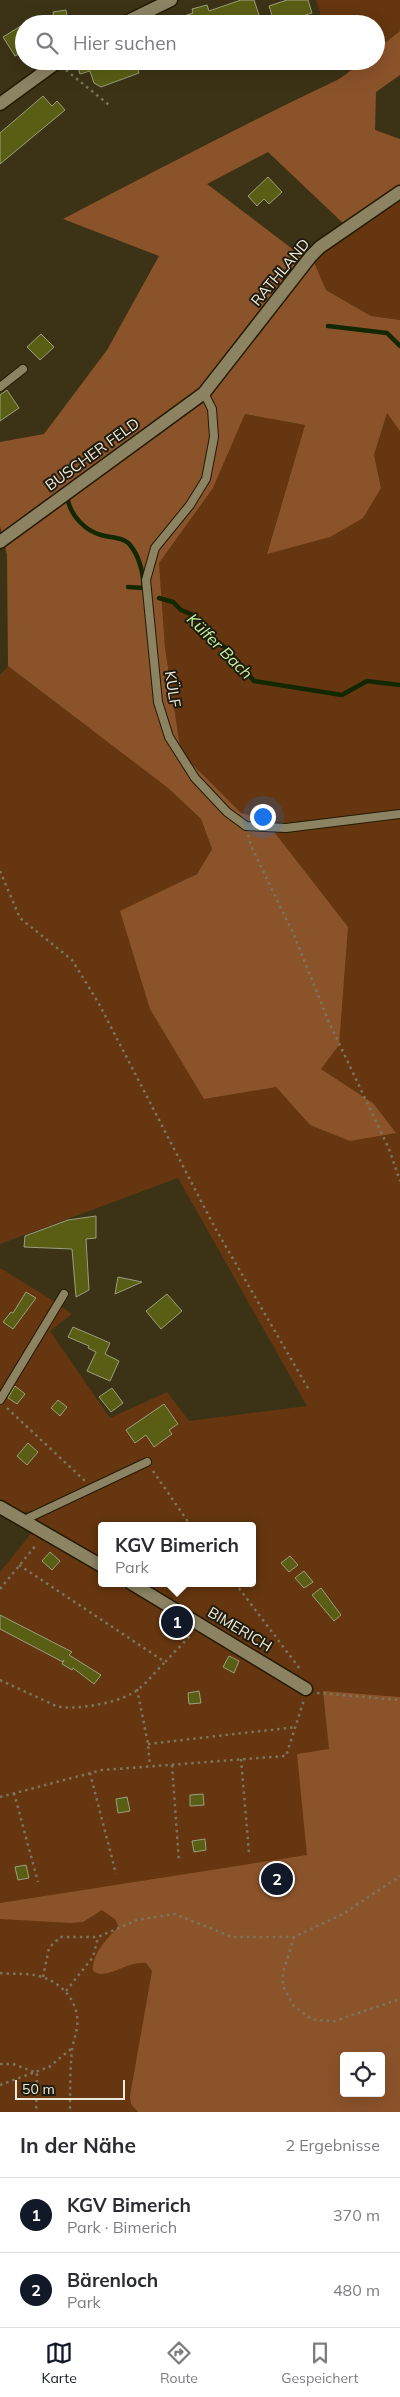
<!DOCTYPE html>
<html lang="de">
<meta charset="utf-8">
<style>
:root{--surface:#fff;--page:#f2f2f3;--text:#2b2b33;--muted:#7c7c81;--line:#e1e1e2;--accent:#111827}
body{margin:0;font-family:Mulish,sans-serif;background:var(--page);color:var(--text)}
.controls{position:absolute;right:15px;bottom:15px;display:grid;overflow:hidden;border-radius:5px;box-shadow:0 5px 20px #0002}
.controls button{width:45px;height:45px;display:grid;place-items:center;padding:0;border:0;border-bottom:1px solid var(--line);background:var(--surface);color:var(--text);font:25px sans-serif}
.scale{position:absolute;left:15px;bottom:12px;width:110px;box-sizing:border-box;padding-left:5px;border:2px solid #eee9d8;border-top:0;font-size:14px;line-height:18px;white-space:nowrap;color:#eee9d8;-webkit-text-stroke:4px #1f1b0f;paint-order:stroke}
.you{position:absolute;left:262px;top:816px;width:18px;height:18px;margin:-12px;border:4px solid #fff;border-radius:50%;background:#1a73e8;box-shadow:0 0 0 8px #1a73e833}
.badge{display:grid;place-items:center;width:32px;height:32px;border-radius:50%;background:var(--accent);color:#fff;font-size:16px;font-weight:700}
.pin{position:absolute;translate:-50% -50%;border:2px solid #fff;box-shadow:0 1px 5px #0006}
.popup{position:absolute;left:98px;top:1522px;width:158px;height:65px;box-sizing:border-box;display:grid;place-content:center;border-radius:5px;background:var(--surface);filter:drop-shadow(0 1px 4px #0005);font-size:16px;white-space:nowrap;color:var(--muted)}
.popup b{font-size:19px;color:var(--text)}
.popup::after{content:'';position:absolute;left:50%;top:100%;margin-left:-10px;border:10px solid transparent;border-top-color:var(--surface)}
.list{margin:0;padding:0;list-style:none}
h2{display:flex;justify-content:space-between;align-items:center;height:65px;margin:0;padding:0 20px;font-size:21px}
h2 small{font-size:16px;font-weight:400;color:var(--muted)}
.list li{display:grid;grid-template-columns:32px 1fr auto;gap:15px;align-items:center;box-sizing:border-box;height:75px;padding:0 20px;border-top:1px solid var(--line)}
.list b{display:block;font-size:19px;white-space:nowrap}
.list p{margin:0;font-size:16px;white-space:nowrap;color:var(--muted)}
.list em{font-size:16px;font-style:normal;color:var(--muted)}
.icon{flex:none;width:28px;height:28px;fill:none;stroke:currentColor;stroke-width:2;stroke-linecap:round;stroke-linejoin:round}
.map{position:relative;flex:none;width:400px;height:2112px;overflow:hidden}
.search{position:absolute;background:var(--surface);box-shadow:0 5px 20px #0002;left:15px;right:15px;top:15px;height:55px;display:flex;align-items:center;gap:12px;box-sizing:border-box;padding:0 18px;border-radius:28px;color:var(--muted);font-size:19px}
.sheet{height:215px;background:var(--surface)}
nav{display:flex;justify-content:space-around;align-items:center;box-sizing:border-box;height:70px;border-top:1px solid var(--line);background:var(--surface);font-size:14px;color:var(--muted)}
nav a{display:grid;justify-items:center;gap:2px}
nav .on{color:var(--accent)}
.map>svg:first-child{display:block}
.green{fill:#65360f;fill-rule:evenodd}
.forest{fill:#8b532a;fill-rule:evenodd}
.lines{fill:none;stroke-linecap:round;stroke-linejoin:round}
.stream{stroke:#132800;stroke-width:4.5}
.building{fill:#5a5e15;stroke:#9b9e7e}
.lane-casing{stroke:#231a00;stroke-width:10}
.street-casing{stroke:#231a00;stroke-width:15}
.path{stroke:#7c755c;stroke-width:2.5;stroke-dasharray:2.5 4;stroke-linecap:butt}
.lane{stroke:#8c8363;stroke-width:8}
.street{stroke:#8c8363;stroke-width:12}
.labels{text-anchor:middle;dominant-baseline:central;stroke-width:4;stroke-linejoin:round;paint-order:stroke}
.street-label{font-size:15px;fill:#eee9d8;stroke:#1f1b0f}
.water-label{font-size:16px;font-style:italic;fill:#c4f49d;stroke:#1f1b0f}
</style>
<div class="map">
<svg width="400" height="2112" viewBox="0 0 400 2112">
<rect width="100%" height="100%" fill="#3c3316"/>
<path class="green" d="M316,0H400V31L376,50V24H324Z
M400,198V320L371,316L326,290L313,260Z
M387,412L400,431V2112H0V1572L34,1530L39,1517L35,1511L22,1512L0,1500V1268L52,1300L72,1314L50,1331L110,1418L167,1392L189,1421L307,1406L178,1178L0,1244V675L8,666L168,788L201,819L212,849L197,874L120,912L310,1125L373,1103L321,1069L264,819L241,813L181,753L165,648L159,563L213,488L245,414L305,425L267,553L381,488L374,455ZM102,1526H252V1583H102ZM344,2056H381V2093H344Z"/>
<path class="forest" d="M400,31V75L376,92L375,130L400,139V186L345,225L268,152L207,184L303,257L313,260L326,290L371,316L400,320V431L387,413L374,455L381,488L363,518L330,537L267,554L305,425L245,414L213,488L159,563L165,648L181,753L241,813L264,819L348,927L339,1045L321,1069L373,1103L396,1133L350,1141L310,1125L276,1087L204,1099L150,1009L120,911L197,874L212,849L201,819L168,788L8,666L7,555L0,526V442L44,434L107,350L159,256L63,219C153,172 242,125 333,82C351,74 356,61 376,61V50Z
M323,1691L400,1697V2112H138L131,2104L130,2096L152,1971L146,1963C125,1961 108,1981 93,1971C92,1953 107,1939 118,1927L116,1920L102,1910L83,1922L71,1923L0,1919V1903L307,1855L297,1754L329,1749ZM344,2056H381V2093H344Z"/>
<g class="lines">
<path class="stream" d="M328,326L387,333L400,346
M68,501C72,517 86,531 101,535C110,538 124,537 130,545C140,557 143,572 144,588L128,587
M159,598L173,602L181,610L193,615L206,636L226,648L254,681L342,695L367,681L400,685"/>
</g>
<path class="building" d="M241,0H254L260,18L242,24H169V21L193,13L192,9L207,5L209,11Z
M287,0H308L312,13L289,20L290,24H275L269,6Z
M66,10L68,24H55L53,12Z
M24,24V51L15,56L3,37Z
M76,61H135L139,73L101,87L94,83L90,71L80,74Z
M43,96L52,106L57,101L65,110L0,164V133Z
M268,177L282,192L269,204L264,199L257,206L248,196Z
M41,334L54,347L40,360L27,347Z
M7,390L19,408L0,421V395Z
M96,1216V1238L86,1239L89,1290L76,1297L72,1249L24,1247L25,1236L68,1220Z
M118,1277L142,1282L115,1294Z
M26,1292L36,1298L13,1329L3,1322L11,1312L13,1313Z
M167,1294L182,1311L161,1329L146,1311Z
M73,1327L110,1343L105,1354L119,1361L110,1381L87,1371L96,1352L88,1348L89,1346L68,1337Z
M15,1386L25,1394L17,1404L8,1398Z
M112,1388L123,1403L111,1412L99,1397Z
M58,1400L67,1407L60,1416L51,1408Z
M164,1404L178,1424L169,1430L172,1434L154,1447L146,1435L135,1443L126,1430Z
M28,1443L38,1452L27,1465L17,1456Z
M50,1552L60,1561L52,1570L42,1561Z
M290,1556L298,1565L289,1572L281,1563Z
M304,1571L313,1582L304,1588L295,1578Z
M321,1588L341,1615L334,1621L312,1595Z
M0,1615L72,1652L69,1655L101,1675L94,1684L73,1668L72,1670L62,1664L64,1660L63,1662L0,1629Z
M229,1656L239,1661L234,1673L223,1667Z
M199,1691L201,1703L189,1704L188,1693Z
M203,1794L204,1805L190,1806V1795Z
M127,1797L130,1811L118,1813L116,1799Z
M205,1839L206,1850L194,1852L192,1841Z
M26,1865L29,1878L18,1880L15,1867Z"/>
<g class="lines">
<defs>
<path id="lane" d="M0,387L23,369
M204,393L212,409L214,437L206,479L190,505L155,548L146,580L158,702L169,737L195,778L227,812L246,826L286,828L400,814
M0,1400L64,1294
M24,1520L147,1462"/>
<path id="street" d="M122,24L171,0
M0,104L59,61
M0,542L204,393L311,256L320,247L400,192
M0,1507L102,1566
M131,1583L306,1689"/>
</defs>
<use href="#lane" class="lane-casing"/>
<use href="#street" class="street-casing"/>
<path class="path" d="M66,70L109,105
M248,835L251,846L294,935L328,1020L389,1149L400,1181
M0,871L20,918L72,960L98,1002L214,1226L309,1390
M7,1408L85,1481
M153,1471L191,1526
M19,1565L165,1662L192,1634
M235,1583L300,1669
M0,1589L37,1544
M0,1680L56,1706C74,1711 115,1703 131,1694C143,1688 155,1672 165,1662
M137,1689L148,1744L150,1766
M317,1693L400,1700
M148,1744L296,1727
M241,1759L249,1853
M172,1765L179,1862
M90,1773L116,1874
M14,1793L38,1882
M0,1797L102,1770L286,1756L304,1700
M294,1937L283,1973V1986L293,2005L308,2017L316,2020L335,2021L400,1999
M0,1973C14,1975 28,1972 42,1977C64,1984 80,2004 77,2027C76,2035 73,2042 72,2050C70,2070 70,2091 70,2112
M43,1977L49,1948L60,1937H98L137,1920L175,1914L232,1937H294L343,1914L400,1876
M66,1991L93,1957L98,1937
M0,2064H13L37,2073L36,2112
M0,2085L49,2067L71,2049"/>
<use href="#lane" class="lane"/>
<use href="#street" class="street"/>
</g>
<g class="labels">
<g class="street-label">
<text transform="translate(280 272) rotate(-50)">RATHLAND</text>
<text transform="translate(92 454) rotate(-36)">BUSCHER FELD</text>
<text transform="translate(173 689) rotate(81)">KÜLF</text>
<text transform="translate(240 1629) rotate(31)">BIMERICH</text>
</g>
<g class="water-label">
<text transform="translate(220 646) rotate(45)">Külfer Bach</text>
</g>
</g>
</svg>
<div class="controls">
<button><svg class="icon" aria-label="locate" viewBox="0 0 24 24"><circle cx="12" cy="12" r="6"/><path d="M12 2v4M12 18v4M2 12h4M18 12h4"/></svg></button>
</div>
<div class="scale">50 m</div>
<div class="you"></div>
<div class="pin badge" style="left:177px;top:1622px">1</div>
<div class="popup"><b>KGV Bimerich</b>Park</div>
<div class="pin badge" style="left:277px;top:1879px">2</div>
<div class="search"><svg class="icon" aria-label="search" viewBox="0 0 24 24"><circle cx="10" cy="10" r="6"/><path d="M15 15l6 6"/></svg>Hier suchen</div>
</div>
<section class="sheet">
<h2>In der Nähe<small>2 Ergebnisse</small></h2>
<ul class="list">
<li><span class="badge">1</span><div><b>KGV Bimerich</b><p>Park · Bimerich</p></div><em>370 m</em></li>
<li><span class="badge">2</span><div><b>Bärenloch</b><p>Park</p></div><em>480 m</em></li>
</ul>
</section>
<nav>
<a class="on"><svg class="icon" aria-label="map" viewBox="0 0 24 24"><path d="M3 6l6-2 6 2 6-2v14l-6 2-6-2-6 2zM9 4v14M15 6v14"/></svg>Karte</a>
<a><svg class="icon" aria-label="directions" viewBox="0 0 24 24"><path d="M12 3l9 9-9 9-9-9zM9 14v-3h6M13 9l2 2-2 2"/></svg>Route</a>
<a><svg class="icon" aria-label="saved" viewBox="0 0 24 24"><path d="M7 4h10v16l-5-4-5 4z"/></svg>Gespeichert</a>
</nav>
